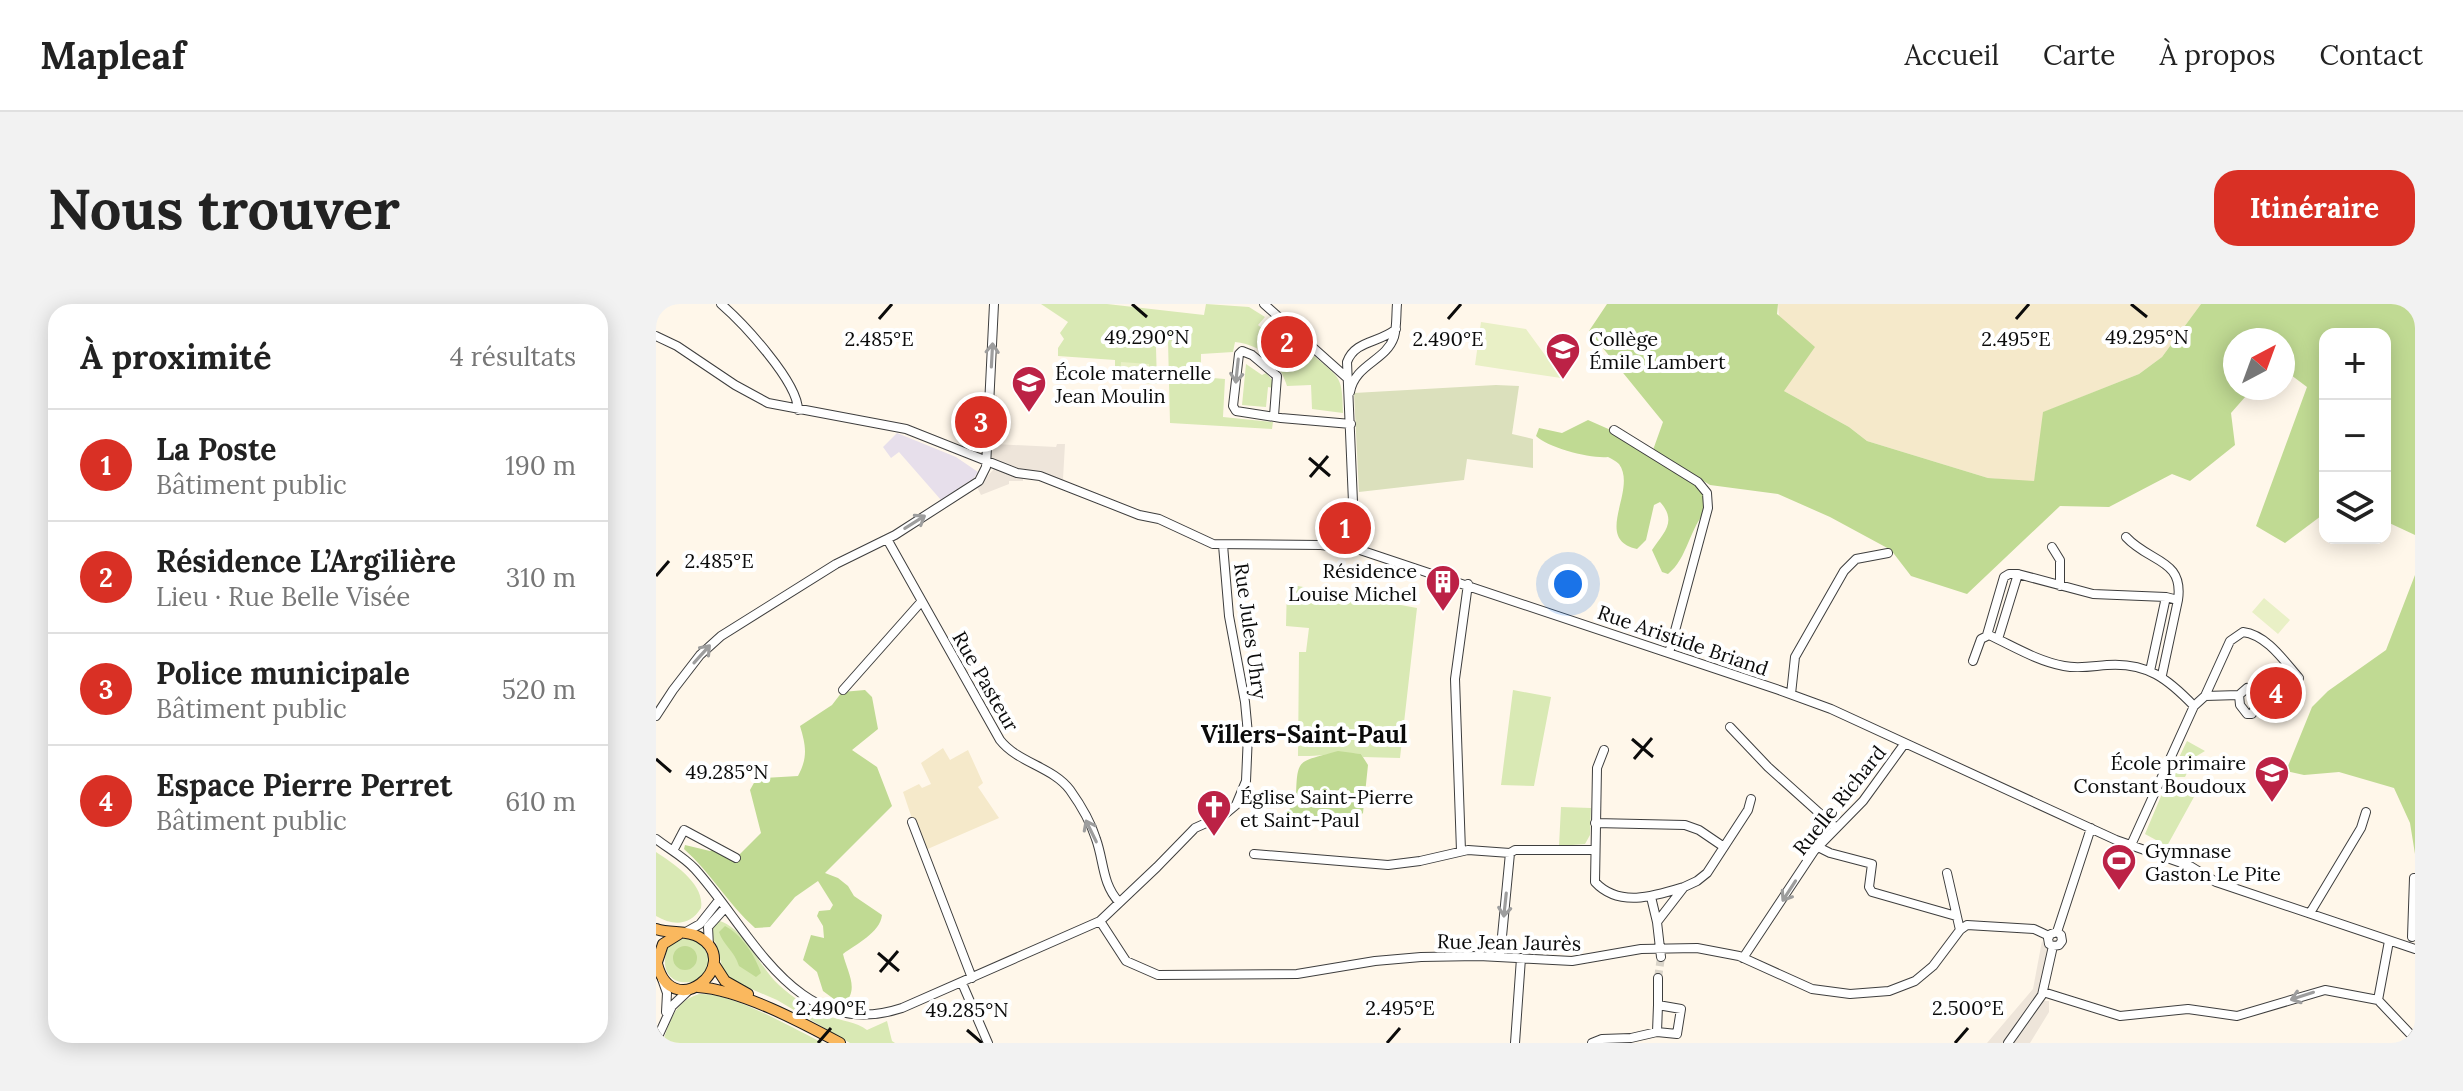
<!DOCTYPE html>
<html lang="fr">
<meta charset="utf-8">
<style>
:root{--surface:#fff;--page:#f2f2f2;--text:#222;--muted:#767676;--line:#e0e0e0;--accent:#d93025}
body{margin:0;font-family:Lora,serif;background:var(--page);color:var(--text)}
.controls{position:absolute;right:24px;top:24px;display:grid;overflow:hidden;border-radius:16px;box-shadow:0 4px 20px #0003}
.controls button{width:72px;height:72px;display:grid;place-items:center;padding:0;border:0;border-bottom:2px solid var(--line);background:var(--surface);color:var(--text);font:40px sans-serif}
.compass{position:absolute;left:1567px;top:24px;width:72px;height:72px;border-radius:50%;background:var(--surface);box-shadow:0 4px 20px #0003;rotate:41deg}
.you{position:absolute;left:912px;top:280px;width:28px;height:28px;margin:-20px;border:6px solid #fff;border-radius:50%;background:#1a73e8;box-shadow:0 0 0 12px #1a73e833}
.badge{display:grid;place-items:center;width:52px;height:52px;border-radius:50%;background:var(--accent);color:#fff;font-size:26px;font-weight:700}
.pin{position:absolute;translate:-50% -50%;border:4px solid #fff;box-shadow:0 2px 8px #0006}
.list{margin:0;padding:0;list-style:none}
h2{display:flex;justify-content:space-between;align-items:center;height:104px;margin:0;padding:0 32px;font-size:34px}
h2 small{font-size:26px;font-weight:400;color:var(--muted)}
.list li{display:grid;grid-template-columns:52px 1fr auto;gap:24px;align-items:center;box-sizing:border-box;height:112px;padding:0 32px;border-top:2px solid var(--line)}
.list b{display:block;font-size:30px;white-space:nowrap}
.list p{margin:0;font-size:26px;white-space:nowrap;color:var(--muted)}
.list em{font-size:26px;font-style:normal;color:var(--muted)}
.icon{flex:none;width:44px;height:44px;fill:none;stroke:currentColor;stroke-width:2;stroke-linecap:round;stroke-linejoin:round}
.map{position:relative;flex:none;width:1759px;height:739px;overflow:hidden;border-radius:24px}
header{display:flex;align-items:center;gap:48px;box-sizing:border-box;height:112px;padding:0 40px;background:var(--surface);border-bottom:2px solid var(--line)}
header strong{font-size:38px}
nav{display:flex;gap:44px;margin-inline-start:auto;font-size:28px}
.intro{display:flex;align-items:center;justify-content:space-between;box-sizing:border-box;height:192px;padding:0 48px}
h1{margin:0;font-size:56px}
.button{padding:20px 36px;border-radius:24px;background:var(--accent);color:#fff;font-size:28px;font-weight:700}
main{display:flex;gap:48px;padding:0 48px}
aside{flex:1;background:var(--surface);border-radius:24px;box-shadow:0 4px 20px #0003}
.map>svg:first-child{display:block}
.industrial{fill:#e7dfeb}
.farmland{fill:#f5e9ca}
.green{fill:#d9e9b4}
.forest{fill:#c0da93}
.cemetery{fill:#dbe0bc}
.pitch{fill:#e9f0c6}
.plaza{fill:#eee5da}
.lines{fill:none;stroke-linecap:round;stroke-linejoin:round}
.minor-tunnel{stroke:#dad4c9;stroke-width:8;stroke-dasharray:8 4;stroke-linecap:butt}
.minor-casing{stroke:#3e3e3e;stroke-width:10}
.major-casing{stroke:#1c1c1c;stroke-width:12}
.minor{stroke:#fff;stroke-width:8}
.major{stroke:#fab85e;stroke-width:10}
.oneway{stroke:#9d9d9d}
.ticks{fill:none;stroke:#0b0b0b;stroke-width:3}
.labels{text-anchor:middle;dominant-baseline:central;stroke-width:8;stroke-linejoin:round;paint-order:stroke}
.poi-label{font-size:20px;fill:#0b0b0b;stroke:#fff;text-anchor:start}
.street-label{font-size:20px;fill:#0b0b0b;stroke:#fff}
.quarter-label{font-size:24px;font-weight:bold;fill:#0b0b0b;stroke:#fff}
.ticks-label{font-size:20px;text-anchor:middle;fill:#0b0b0b;stroke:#fff;stroke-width:8;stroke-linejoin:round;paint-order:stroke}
</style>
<header>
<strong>Mapleaf</strong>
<nav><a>Accueil</a><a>Carte</a><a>À propos</a><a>Contact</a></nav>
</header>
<div class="intro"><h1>Nous trouver</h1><a class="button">Itinéraire</a></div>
<main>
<aside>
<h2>À proximité<small>4 résultats</small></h2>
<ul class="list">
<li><span class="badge">1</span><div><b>La Poste</b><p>Bâtiment public</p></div><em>190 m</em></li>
<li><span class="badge">2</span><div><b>Résidence L’Argilière</b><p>Lieu · Rue Belle Visée</p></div><em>310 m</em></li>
<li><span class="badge">3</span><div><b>Police municipale</b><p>Bâtiment public</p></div><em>520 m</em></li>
<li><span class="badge">4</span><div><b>Espace Pierre Perret</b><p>Bâtiment public</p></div><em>610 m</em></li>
</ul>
</aside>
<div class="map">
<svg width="1759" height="739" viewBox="0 0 1759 739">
<rect width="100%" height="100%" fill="#fff7ea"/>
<path class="industrial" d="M241,129L300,153L322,168L318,174L285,196L243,148L235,154L227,143Z"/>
<path class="farmland" d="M1122,0H1545L1506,53L1483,70L1388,108L1378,178L1332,174L1211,137L1193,123L1128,87Z
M287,444L294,456L312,446L327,479L322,483L343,514L267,547L247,488L263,480L266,484L275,480L265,459Z"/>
<path class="green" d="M385,0H451L548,11L550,0L593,3L609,13L602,21L648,60L658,52C685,75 686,72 687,109L656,105L655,81L631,82C623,56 605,41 579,38L577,48L545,50V73L569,75L567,113L617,118L616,125L514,119L512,37L500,43L501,80L459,77V56L402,52V44L408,35L404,29L412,18Z
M590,60L606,71L610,69L617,77L618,84L612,83L610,103L586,101Z
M631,280L761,304L744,454L707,453L705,450C683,447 664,453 642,452L643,348H650L653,324L630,322Z
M857,386L895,393L878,482L845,481Z
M1531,437L1549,447L1539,453L1529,473H1519L1516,468Z
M1511,478L1544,482L1511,542L1489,530Z
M905,503L935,504L934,531L929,540L903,542Z
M0,548C18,560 49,580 45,604C34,622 17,622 0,612Z
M64,617C91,627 102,662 123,681C136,693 154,705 170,711C183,717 200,717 211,726L231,717L236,737L239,739H194L121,696L79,678L70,671L66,662L60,639L55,634L57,623Z
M29,634C43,636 51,644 53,658L45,675C16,687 0,665 14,640Z
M43,690C76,688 136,724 167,739H6C15,716 18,698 43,690Z"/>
<path class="forest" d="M951,0H1122L1121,10L1159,43L1128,87L1193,123L1211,137L1332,174L1378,177L1387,108L1483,70L1506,53L1545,0H1759V231L1729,217V30H1669V209L1629,239L1600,222L1651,83L1627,65V36H1579V84H1597L1575,109L1579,141L1534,177L1516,170L1453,203L1404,202L1311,290L1255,272L1235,246L1174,213L1122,190L1054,181L997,146L1007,118L933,27Z
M932,116L966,131L1045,182L1052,204C1033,224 1032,254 1012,270L1006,268L996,246C1007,229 1022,218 1004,198L998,201L990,236L981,245C936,235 982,186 963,160C960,157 956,155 952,153C936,155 892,144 880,132L883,124L906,129Z
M1759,271V550L1754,519L1738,484L1683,468L1648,471L1630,467L1656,403L1672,387L1730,346Z
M209,386L216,393L222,425L196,446L221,463L236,502L169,569L182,574L192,582L198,592L226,611C224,629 200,640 187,650C191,668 205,687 186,701L167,687L161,668L147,656L155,631L168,634L167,622L161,612L163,607L174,606L177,601L162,577L139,593L114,623L99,624C72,600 55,569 28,545L29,541L54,547L61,542L83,551L105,529L94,486L99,477L108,474L142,472C152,453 150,442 144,422L176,401L186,388Z
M682,447L705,450L712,461L707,509L692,522C673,516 653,516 634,520L630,517L631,508L640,497C641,452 641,459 682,447Z
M69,622C85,630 99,651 105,669L100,673L83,662C78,646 67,641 63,628Z
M17 654a12 12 0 1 1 24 0a12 12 0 1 1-24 0Z"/>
<path class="cemetery" d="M840,81L863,82L856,130L877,135V164L811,155L808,176L703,188L698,89Z"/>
<path class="pitch" d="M825,18L870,25L897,62L907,64L905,74L819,61Z
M465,58L493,60L494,75H464Z
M1608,294L1634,316L1622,330L1596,308Z"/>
<path class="plaza" d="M336,91H341L339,140L400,143L401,140H409L407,175L413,179L333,158Z
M339,164L367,173V177H353V180L325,191L321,183Z
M1386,637L1391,644V650L1385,679L1379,695L1348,739H1331L1377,685Z
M1388,697H1393V708L1374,739H1358Z"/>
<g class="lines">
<path class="minor-tunnel" d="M1002,674L1005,653"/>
<defs>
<path id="minor" d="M65,0C87,19 142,78 142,106
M608,0L690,73
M0,32L21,42L79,81L112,99L250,125L361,169L384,172L483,211L503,215L557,240L665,241L704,246L1123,386L1175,405L1460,536L1534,562L1560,578L1759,645
M694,88C699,60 730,57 738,33C741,23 740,10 741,0
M618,112L621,72L596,51L586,47L583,50L577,102L580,107L625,114L695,120
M958,126L1042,178L1051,189L1052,204L1013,349
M1470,233C1494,259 1528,255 1522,296
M231,235L344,436C362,459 397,463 414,486C424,500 435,519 440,535C448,557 446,580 463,598
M1396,243L1404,256V282
M699,245L691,58C699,36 724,39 740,25
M1362,270L1437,290L1510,293
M1331,331L1348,273L1353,270H1362L1342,335
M1317,357L1325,335L1333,331C1357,342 1381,357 1408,362C1423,365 1437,362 1451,361C1491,358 1512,375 1538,402
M1494,367L1510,293L1522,296L1506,371
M187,386L265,298
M1135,390L1139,353L1188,267L1200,255L1232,249
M1549,392L1574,337L1587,328C1611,331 1628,357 1643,374
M0,412L17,386L44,351L65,332L180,260L239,231L323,177L330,163L338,0
M1074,423L1112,463L1180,524
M948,446L941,464L939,578C963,604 999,592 1028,583
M256,518L316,674
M939,519L1029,521L1043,526L1068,543
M0,535C13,545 28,553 39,565C97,629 140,739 246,704L444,617L501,563L539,524L568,511L580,501L590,477L592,430L589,398L573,312L567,241
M1475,541L1538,402L1549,392L1583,391L1591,384L1598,389L1601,400L1596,410H1591L1584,401L1583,391
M1162,543L1174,549L1216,560L1213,583L1216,588L1300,612
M17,547L28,526L80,554
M805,547L799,375L812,280
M598,550L732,561L764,557L812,546L854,549L859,546H938
M1291,569L1304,626
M995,593L1001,618
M1654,609L1705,524L1710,508
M444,617L470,657L502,671L641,670L719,657L765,653L823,652L916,657L985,645L1041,644L1083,652L1156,685L1194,690L1233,687L1259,677L1277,662L1304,626L1311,621L1378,625L1393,632
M28,629L44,620L63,596
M1756,633L1758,574
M53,642L52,623L69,604
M1397,642L1403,641L1406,637L1405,631L1401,628
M844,653L854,549
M1005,653L1001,618L1028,583L1041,577L1051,569L1092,506L1095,495
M1087,654L1158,547L1207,497L1249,439
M1002,674V701
M6,675L11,689L10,708
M306,679L332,739
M1387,688L1464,712L1532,705L1581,712L1669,686L1722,696
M1722,696L1733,637
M1722,696L1759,735
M0,737L16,702L33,686
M859,739L865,654
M936,739L946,735L975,734L1001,728L1021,730L1025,705L1002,701L1001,728
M1352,739L1386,691L1397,642L1393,640L1392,634L1395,630L1401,628L1435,524"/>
<path id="major" d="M0,625C14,630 31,626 43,633C90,660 13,724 0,655
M1,658L7,640L23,630
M58,660L69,677L92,690
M42,683C85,686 145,718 184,739"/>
</defs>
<use href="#minor" class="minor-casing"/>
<use href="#major" class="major-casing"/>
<use href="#minor" class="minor"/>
<use href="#major" class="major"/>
</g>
<defs><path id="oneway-shaft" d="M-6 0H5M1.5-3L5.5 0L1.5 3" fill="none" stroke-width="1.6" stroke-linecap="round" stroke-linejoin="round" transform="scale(2)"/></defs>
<g class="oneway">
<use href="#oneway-shaft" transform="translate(336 51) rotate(-87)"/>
<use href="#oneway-shaft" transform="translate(581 67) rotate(96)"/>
<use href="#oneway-shaft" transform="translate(259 218) rotate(-32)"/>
<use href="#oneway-shaft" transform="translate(46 350) rotate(-48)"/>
<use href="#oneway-shaft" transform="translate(435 527) rotate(-116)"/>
<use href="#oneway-shaft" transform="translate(1133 587) rotate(123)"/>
<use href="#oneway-shaft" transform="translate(849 601) rotate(96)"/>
<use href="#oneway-shaft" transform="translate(1646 692) rotate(162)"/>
</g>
<path class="ticks" d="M476,0L491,13M1475,0L1491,13M223,15L236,0M792,15L805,0M1360,15L1373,0M653,154L674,172M654,173L672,152M0,272L13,257M976,435L997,453M0,455L15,468M978,455L996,434M222,649L243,667M224,668L242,647M311,726L326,739M162,739L175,724M731,739L744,724M1299,739L1312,724"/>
<defs>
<symbol id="school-pin" viewBox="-11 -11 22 30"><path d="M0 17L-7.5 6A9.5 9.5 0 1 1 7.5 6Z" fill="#bc2246" stroke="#fff"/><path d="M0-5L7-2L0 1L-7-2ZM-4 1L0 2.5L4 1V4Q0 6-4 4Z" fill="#fff"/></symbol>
<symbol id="building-pin" viewBox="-11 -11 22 30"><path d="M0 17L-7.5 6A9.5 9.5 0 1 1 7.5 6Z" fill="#bc2246" stroke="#fff"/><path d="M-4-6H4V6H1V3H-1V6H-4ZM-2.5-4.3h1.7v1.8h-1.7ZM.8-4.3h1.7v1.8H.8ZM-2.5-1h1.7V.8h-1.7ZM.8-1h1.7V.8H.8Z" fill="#fff"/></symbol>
<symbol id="church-pin" viewBox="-11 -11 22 30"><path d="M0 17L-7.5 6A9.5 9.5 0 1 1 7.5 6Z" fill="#bc2246" stroke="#fff"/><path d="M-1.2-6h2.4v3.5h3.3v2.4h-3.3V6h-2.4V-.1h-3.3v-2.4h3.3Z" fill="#fff"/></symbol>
<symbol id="stadium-pin" viewBox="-11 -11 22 30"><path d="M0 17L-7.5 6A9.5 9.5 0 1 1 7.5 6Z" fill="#bc2246" stroke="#fff"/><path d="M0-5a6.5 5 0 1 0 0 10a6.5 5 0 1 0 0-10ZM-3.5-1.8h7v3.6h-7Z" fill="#fff"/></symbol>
</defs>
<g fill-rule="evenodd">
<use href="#school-pin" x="887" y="26" width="40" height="54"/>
<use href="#school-pin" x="353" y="59" width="40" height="54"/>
<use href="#building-pin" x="767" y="258" width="40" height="54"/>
<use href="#school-pin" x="1596" y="449" width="40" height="54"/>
<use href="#church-pin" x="538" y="483" width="40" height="54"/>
<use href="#stadium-pin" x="1443" y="537" width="40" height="54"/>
</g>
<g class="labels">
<g class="poi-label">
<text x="933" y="34">Collège<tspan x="933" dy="23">Émile Lambert</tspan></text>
<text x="399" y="68">École maternelle<tspan x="399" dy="23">Jean Moulin</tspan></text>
<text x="761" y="266" text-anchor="end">Résidence<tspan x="761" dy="23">Louise Michel</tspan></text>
<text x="1590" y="458" text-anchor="end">École primaire<tspan x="1590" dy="23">Constant Boudoux</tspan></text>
<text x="584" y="492">Église Saint-Pierre<tspan x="584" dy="23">et Saint-Paul</tspan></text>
<text x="1489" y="546">Gymnase<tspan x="1489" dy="23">Gaston Le Pite</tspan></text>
</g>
<g class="street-label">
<text transform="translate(595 327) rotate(82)">Rue Jules Uhry</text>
<text transform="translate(1027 336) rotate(19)">Rue Aristide Briand</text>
<text transform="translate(330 377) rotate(60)">Rue Pasteur</text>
<text transform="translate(1183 496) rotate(-51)">Ruelle Richard</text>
<text transform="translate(853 638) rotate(1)">Rue Jean Jaurès</text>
</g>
<g class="quarter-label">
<text x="648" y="430">Villers-Saint-Paul</text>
</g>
</g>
<g class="ticks-label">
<text x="491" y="40">49.290°N</text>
<text x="1491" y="40">49.295°N</text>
<text x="223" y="42">2.485°E</text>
<text x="792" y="42">2.490°E</text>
<text x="1360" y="42">2.495°E</text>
<text x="63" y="264">2.485°E</text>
<text x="71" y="475">49.285°N</text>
<text x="175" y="711">2.490°E</text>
<text x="744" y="711">2.495°E</text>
<text x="1312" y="711">2.500°E</text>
<text x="311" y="713">49.285°N</text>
</g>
</svg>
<div class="controls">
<button>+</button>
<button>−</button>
<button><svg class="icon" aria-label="layers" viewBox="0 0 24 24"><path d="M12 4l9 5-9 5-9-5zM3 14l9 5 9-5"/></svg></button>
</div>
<svg class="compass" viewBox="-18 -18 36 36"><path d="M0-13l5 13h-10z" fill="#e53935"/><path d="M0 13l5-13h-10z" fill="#767676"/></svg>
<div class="you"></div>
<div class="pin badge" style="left:689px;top:224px">1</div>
<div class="pin badge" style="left:631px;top:38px">2</div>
<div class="pin badge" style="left:325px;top:118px">3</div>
<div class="pin badge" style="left:1620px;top:389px">4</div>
</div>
</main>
